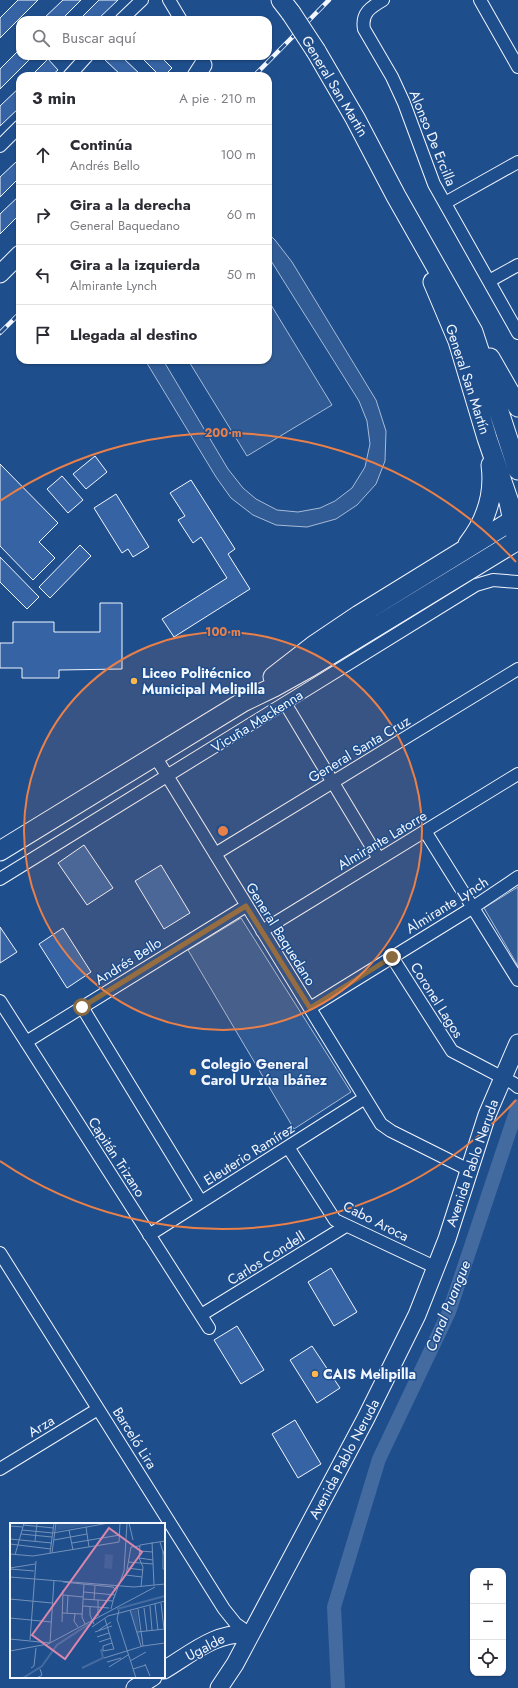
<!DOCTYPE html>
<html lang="es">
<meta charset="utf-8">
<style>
:root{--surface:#fff;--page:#f7f7f7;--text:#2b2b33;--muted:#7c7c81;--line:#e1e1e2}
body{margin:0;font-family:Jost,sans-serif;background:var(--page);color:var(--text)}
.controls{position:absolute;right:12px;bottom:12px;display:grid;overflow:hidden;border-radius:8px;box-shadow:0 1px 3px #0004}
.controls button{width:36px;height:36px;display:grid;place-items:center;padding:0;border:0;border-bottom:1px solid var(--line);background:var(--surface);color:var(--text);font:20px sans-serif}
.stop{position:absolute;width:12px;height:12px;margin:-9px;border:3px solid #8a6a3f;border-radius:50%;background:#fff}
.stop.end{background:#8a6a3f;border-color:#fff;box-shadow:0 1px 4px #0008}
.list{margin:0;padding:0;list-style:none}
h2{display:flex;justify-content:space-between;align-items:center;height:52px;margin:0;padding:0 16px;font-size:17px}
h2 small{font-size:13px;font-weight:400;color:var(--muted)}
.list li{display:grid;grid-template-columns:26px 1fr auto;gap:12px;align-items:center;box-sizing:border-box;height:60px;padding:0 16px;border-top:1px solid var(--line)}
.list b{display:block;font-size:15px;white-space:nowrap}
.list p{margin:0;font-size:13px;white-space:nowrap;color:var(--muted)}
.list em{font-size:13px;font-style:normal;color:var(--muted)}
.icon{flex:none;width:22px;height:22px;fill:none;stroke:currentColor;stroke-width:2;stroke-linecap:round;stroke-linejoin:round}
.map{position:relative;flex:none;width:518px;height:1688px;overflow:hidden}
.search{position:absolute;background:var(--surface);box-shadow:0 1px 3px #0004;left:16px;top:16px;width:256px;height:44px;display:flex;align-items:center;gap:10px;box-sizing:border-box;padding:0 14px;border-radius:12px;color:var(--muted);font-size:15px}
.panel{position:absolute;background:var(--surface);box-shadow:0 1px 3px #0004;left:16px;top:72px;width:256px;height:292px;border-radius:12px}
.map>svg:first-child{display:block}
.built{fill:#305b95;stroke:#a8bbd7}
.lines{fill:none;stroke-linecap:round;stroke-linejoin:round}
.canal{stroke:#446ba0;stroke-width:14}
.building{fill:#3563a3;stroke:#f2f6ff}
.street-casing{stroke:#f2f6ff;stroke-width:14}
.secondary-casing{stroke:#f2f6ff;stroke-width:19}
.primary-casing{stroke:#f2f6ff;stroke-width:21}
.street{stroke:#1f4e8c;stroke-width:12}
.secondary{stroke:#1f4e8c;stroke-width:17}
.primary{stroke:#1f4e8c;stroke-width:19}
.rail-casing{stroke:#f2f6ff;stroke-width:4.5}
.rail{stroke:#1f4e8c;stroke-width:3;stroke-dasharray:9;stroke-linecap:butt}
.primary-bridge-casing{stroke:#f2f6ff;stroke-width:21;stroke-linecap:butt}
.primary-bridge{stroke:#1f4e8c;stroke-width:19}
.route{stroke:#8a6a3f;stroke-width:5}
.ring{fill:none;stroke:#ea8049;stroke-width:2}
.poi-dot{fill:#ffb74d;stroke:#1f4e8c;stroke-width:1.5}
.labels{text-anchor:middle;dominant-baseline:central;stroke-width:3;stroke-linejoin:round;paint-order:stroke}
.street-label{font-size:14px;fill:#f2f6ff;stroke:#1f4e8c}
.poi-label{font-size:14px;font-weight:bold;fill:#f2f6ff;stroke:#1f4e8c;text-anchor:start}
.water-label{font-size:15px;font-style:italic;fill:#f2f6ff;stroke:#1f4e8c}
.inset-river{fill:none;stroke:#446ba0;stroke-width:2}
.inset-road{fill:none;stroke:#7391ba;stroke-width:1}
.view{fill:#da87ad;fill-opacity:0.15;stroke:#da87ad;stroke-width:2}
.inset-edge{fill:none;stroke:#f2f6ff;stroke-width:2}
.centre{fill:#ea8049;stroke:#1f4e8c;stroke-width:2}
.ring-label{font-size:12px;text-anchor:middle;font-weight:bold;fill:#ea8049;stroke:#1f4e8c;stroke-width:3;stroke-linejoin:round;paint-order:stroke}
</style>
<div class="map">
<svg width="518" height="1688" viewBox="0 0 518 1688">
<rect width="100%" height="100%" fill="#1f4e8c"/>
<path class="built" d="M268,233L275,240L292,262L376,400L386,431L385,461L376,484L357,505L336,519L307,527L276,525L253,515L231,498L216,477L145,360H163L228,469L243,488L256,499L277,510L298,512L320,508L335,501L352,488L365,467L370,444L367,421L359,401L268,256Z
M268,300L332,405L247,456L188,360H268Z
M518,887V966L484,908Z
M241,918L351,1092L294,1129L188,950Z"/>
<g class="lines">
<path class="canal" d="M338,1688L334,1607L379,1459L449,1312L518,1106"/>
</g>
<path class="building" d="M18,0H38L0,38V18Z
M63,0H81L61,20H42Z
M99,0H118L97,20H79Z
M20,49V56H33L0,89V69Z
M107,56H121L142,76H122L104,59Z
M140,56H160L172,68L164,76H160Z
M48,59L58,70L51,76H31Z
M20,87V107L0,126V106Z
M16,162L20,166V177L0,197V177Z
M20,195V214L0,234V214Z
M95,456L107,472L86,489L73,474Z
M0,464L58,523L39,542L55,558L33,580L0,546Z
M62,476L83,500L68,513L47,489Z
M191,480L235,549L228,554L250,589L174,637L162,619L227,578L201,537L193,543L178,520L185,516L170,493Z
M116,494L149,547L133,557L128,549L122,553L94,508Z
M80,545L91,556L50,598L39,587Z
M0,557L39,597L27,609L0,582Z
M100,603H122V669L59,670V678H22V668H0V643H13V622H54V632H100Z
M84,845L113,888L87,905L58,863Z
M161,865L190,913L164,929L135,881Z
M0,927L17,952L0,963Z
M63,928L91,972L67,988L39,944Z
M331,1268L357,1312L334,1326L308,1282Z
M237,1326L264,1370L241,1384L214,1340Z
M312,1346L340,1388L317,1403L290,1360Z
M295,1420L321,1464L298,1478L272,1434Z"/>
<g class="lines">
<defs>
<path id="street" d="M169,0L181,20
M383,0C371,7 361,13 364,29L392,77L404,103L434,184L518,333
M480,0L518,67
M121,20L142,0
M69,76L87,56
M0,146L20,126
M445,203L518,162
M489,281L518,265
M285,703L379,859
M155,756L381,1124L391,1131L469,1170
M425,831L518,980
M215,854L518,669
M0,879L476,585L493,580L518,582
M262,931L518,774
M392,957L452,1051L513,1083L518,1087
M0,1001L209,1328
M82,1007L201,1202
M310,1008L472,908L518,877
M26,1042L246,906
M288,1147L335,1220L437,1268
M149,1235L365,1098
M0,1253L224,1609L236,1624L250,1634
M201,1315L346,1226
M0,1469L98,1409"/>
<path id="secondary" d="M196,76L203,65
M0,274L20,254
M164,1670C191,1654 216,1631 250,1634
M135,1688L153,1677
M219,1688L235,1664L366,1418L417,1315L447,1239L487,1115L518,1043"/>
<path id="primary" d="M281,0L291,13
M316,51L355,118L396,196L473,332L518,470
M433,282L458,341L487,438L509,502L517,541
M490,358L518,407
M468,544C486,521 495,495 491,465
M273,677L313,646L359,615L518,517
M0,851L243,702L274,687L310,667L518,540"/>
</defs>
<use href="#street" class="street-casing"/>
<use href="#secondary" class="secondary-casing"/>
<use href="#primary" class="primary-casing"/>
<use href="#street" class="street"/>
<use href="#secondary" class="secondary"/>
<use href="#primary" class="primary"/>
<defs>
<path id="rail" d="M254,76L329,0
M0,333L20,313"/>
</defs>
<use href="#rail" class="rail-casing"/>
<use href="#rail" class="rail"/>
<defs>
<path id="primary-bridge" d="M291,13L316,51"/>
</defs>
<use href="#primary-bridge" class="primary-bridge-casing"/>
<use href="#primary-bridge" class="primary-bridge"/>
</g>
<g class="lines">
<path class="route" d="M82,1007L246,906L310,1008L392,957"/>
</g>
<circle cx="223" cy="831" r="199" fill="#ea8049" fill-opacity=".12"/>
<g class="ring">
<circle cx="223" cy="831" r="199"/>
<path d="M516 1100A398 398 0 0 1 0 1161M0 501A398 398 0 0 1 516 562"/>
</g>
<g class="poi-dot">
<circle cx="134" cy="681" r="4"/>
<circle cx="193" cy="1072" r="4"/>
<circle cx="315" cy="1374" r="4"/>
</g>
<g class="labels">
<g class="street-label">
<text transform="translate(335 86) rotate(59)">General San Martín</text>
<text transform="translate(433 138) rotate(68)">Alonso De Ercilla</text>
<text transform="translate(468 379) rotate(72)">General San Martín</text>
<text transform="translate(257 721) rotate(-32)">Vicuña Mackenna</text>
<text transform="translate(359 749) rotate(-31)">General Santa Cruz</text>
<text transform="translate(382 840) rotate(-31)">Almirante Latorre</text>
<text transform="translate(447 905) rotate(-32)">Almirante Lynch</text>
<text transform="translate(281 934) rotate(58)">General Baquedano</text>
<text transform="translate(128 961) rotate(-32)">Andrés Bello</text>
<text transform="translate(437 1000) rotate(58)">Coronel Lagos</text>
<text transform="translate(249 1154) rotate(-32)">Eleuterio Ramírez</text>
<text transform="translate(117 1157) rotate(57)">Capitán Trizano</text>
<text transform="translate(472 1163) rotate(-71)">Avenida Pablo Neruda</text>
<text transform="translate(376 1221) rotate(27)">Cabo Aroca</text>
<text transform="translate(266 1258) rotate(-32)">Carlos Condell</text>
<text transform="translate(41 1426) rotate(-31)">Arza</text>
<text transform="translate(135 1438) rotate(58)">Barceló Lira</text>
<text transform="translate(344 1459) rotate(-62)">Avenida Pablo Neruda</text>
<text transform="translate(205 1647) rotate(-28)">Ugalde</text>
</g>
<g class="poi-label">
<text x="142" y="673">Liceo Politécnico<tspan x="142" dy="16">Municipal Melipilla</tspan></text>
<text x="201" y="1064">Colegio General<tspan x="201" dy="16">Carol Urzúa Ibáñez</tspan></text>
<text x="323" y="1374">CAIS Melipilla</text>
</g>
<g class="water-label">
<text transform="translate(448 1306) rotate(-68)">Canal Puangue</text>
</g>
</g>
<g transform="translate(10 1523)">
<rect width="155" height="155" fill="#1f4e8c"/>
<path d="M47,0H91L46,8ZM95,31L103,32L102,46L94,45ZM127,87L131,122L120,88Z" fill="#305b95"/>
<path class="inset-river" d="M107,86L155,73M72,145L93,135L91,126M13,155L32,143L47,122L79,101"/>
<path class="inset-road" d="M119,0L123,17M13,2L44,5M0,3L13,4M76,4L79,24M12,7L43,10L99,0M59,7L63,27M11,11L42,14M0,16L42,20M44,17L77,11M25,18L27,0M142,19L144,62M150,19L153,29L155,28M62,20L110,12M0,21L41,26M130,23L121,24L116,52L132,54M130,28L143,29M40,30L44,0M42,30L46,0M0,31L23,33L109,19L110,0M5,32L14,0M155,33L153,29V46H155M129,35L143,37M118,39L143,41M0,45L25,41M117,45L133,47M0,46L24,48M0,54L124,64L155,61M53,59L103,64L106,67M74,61L72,94L75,101M131,64L133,44L129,35L130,22L155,18M74,69L105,72M53,72L73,74M104,75L114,48L117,0M0,76L42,80M73,76L103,78M84,77L85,63M151,80L154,106M145,81L148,107M73,83L99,85M140,83L142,107M80,84V92L84,101M134,85L137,108M101,86L104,74M128,86L133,123M109,87L107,96L126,155M120,87L131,123M52,90L72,91M57,90L58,73M65,91L64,98L68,104M88,93V77M0,95L41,99M94,95L95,96L103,123L104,126L93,128V123L102,120M52,99L53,67M82,104L98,93L155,78M89,107L101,99M85,109L102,103M127,109L155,106M87,114L99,110M0,116L40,120M20,117L26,38M89,119L101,115M40,120L44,57M0,128L38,121L145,64M94,135L133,123L155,120M120,138L136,129M97,139L111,135M135,141L140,153M99,144L118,132M21,145L24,143L26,125M123,146L136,142M27,155L32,152L30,146"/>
<path class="view" d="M99,5L132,29L55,136L22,112Z"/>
<rect width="155" height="155" class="inset-edge"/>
</g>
<circle cx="223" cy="831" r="6" class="centre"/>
<g class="ring-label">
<text x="223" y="437">200 m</text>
<text x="223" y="636">100 m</text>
</g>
</svg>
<div class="controls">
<button>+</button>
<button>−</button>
<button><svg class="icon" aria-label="locate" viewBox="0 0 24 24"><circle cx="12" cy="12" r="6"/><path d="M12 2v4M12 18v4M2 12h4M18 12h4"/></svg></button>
</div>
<div class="stop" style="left:82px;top:1007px"></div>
<div class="stop end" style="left:392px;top:957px"></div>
<div class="search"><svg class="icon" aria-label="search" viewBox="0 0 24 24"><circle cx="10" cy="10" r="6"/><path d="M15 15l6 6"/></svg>Buscar aquí</div>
<section class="panel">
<h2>3 min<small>A pie · 210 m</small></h2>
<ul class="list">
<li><svg class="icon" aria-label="ahead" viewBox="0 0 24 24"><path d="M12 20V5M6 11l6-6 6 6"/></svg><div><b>Continúa</b><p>Andrés Bello</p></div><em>100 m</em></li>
<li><svg class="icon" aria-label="right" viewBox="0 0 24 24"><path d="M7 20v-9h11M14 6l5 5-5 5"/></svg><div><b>Gira a la derecha</b><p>General Baquedano</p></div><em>60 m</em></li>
<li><svg class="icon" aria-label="left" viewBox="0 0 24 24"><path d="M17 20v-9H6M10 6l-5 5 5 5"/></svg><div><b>Gira a la izquierda</b><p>Almirante Lynch</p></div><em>50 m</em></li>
<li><svg class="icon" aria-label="arrive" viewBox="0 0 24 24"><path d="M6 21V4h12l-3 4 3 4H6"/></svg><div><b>Llegada al destino</b></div></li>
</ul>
</section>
</div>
